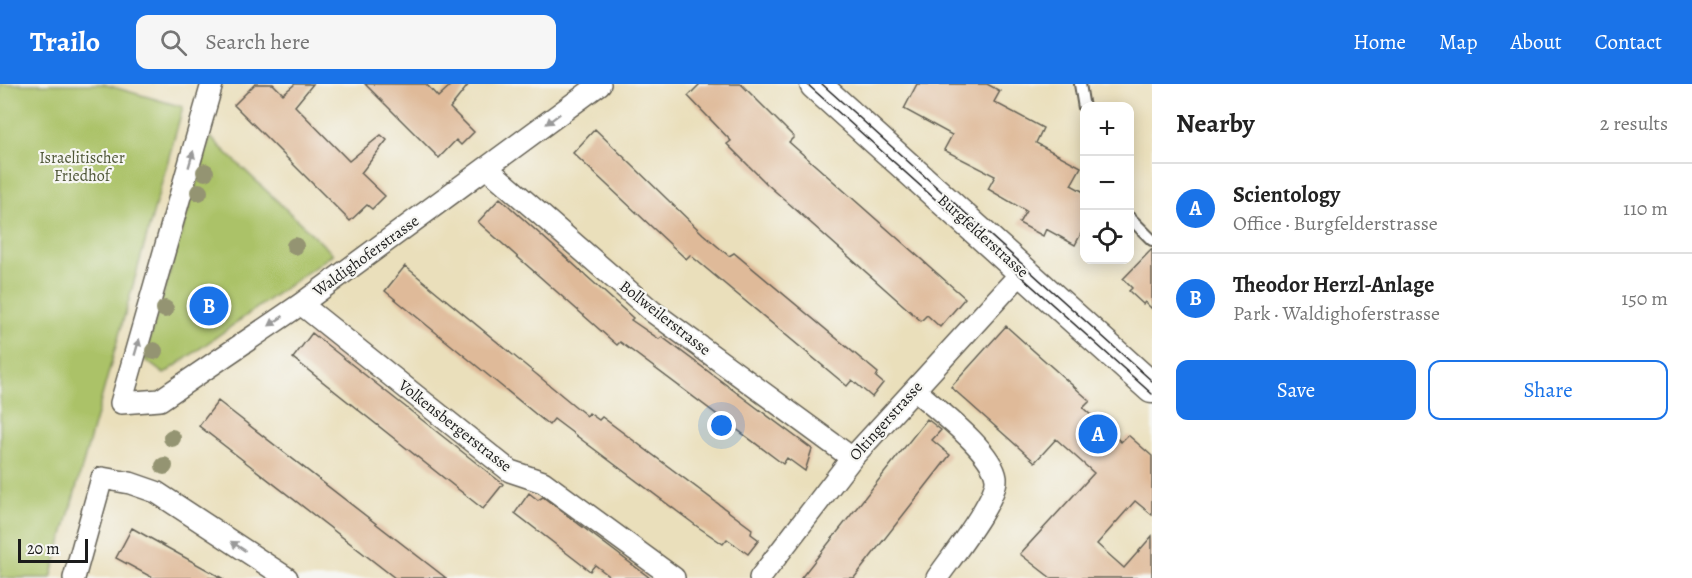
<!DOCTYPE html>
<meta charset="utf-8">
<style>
:root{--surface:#fff;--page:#f6f6f6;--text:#222;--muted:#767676;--line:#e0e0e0;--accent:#1a73e8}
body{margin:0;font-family:Alegreya,serif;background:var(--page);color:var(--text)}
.controls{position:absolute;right:18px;top:18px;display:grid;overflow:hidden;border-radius:12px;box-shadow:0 3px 15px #0003}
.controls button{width:54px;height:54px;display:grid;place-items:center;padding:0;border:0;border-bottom:2px solid var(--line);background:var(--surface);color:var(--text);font:30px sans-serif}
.scale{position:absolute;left:18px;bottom:15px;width:70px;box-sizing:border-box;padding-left:6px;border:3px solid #1c1c1c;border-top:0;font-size:16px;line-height:21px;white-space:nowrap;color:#1c1c1c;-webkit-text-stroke:4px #f6f6f2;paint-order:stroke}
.you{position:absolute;left:722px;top:342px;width:21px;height:21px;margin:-15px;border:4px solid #fff;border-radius:50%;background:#1a73e8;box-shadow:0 0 0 9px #1a73e833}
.badge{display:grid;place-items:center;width:39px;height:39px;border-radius:50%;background:var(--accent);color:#fff;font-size:20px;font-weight:700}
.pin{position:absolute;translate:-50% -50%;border:3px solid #fff;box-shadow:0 2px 6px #0006}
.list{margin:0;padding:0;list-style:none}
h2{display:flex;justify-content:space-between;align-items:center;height:78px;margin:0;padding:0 24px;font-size:26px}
h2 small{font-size:20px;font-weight:400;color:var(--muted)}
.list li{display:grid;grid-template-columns:39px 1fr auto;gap:18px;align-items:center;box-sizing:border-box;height:90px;padding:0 24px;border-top:2px solid var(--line)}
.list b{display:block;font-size:22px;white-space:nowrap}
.list p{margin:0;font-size:20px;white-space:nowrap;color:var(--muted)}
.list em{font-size:20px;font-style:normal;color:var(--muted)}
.actions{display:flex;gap:12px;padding:18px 24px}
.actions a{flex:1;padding:14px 0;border:2px solid var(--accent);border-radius:12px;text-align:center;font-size:21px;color:var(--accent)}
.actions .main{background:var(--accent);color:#fff}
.icon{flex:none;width:33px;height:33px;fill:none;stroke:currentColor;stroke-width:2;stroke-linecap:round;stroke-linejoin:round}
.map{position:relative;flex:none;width:1152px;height:494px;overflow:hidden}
header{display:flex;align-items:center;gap:36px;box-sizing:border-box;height:84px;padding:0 30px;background:var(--accent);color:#fff}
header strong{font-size:28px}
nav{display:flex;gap:33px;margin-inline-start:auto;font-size:21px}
.search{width:420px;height:54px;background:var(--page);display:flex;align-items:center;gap:15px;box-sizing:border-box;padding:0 21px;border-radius:12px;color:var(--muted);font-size:22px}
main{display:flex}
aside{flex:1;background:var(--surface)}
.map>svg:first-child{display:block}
.green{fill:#abc268;stroke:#646f42;stroke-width:1.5}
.building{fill:#dfba99}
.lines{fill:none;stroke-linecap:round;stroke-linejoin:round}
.service-casing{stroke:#646054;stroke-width:14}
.minor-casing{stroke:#646054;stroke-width:24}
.secondary-casing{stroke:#646054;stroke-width:33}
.service{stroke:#fff;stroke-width:10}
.minor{stroke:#fff;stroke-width:21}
.secondary{stroke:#fff;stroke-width:30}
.tram{stroke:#1c1c1c;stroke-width:1.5}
.tree{fill:#949472}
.oneway{fill:#999}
.labels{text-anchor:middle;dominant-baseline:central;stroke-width:4.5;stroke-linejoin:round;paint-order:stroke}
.park-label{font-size:16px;fill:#4e5637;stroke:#f6f6f2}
.street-label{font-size:16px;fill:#1c1c1c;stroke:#f6f6f2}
</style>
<header>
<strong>Trailo</strong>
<div class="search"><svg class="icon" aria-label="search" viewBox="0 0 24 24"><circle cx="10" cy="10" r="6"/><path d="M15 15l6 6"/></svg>Search here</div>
<nav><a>Home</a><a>Map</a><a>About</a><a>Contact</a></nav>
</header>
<main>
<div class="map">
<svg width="1152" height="494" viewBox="0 0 1152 494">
<rect width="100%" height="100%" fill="#f6f6f2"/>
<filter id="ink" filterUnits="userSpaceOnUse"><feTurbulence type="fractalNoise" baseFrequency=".0167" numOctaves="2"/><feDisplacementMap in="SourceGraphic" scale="12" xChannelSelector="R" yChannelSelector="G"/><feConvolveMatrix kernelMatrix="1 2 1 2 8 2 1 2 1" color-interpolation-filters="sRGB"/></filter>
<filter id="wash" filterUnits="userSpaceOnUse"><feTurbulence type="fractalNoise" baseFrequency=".008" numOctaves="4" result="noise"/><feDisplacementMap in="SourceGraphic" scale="24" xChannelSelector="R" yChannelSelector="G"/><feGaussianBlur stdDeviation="1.35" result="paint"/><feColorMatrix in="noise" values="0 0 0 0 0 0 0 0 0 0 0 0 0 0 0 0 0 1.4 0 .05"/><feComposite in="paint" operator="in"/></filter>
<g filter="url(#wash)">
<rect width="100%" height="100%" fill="#eadfbb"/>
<path class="green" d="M0,0H103L183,23L51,494H0Z
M210,53L333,170L164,290L144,275Z"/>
<g id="blocks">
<path class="building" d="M255,0H273L283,10L295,0H313L295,22L349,77L381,51L387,56L361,89L385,112L372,125L367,121L350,137L234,21Z
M365,0H426L438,13L452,0H469L450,24L474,48L461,61L456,56L439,74Z
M700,0H741L794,53L789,58L965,214L940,243L927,231L921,237L767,100L727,60L731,57L688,12Z
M917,0H987L1000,7L994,18L1043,44L1036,59L1081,83L1071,101L1084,108V144L1075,161L1046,145L1043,152L1019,139L1026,127L988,105L995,92L944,66L952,51L904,25Z
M595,45L703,150L729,172L734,169L878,289L876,293L883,299L872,313L852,296L847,302L690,171L686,175L573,69Z
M500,114L633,234L631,236L659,255L662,253L812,365L805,387L787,374L783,380L620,258L617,261L478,138Z
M1152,165V225L1145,218L1143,220L1129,207L1132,204L1123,195Z
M405,182L587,332L589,329L599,336L602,333L752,445L751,450L759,456L748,470L727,455L723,460L698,443L554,335L549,341L385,207Z
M1006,242L1090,317L1083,324L1121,358L1128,351L1152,372V431L1135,417L1097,460L1124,484L1152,452V494H1051L1020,470L1094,389L1056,355L1035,378L951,303Z
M312,249L503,400L483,425L293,274Z
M218,317L227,324L446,494H395L199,342Z
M927,335L941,346L932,356L950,371L854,494H801Z
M529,409L538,416L543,413L650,494H612L595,481L590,487L515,429Z
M132,444L148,453L222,494H153L116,474Z"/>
</g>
</g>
<g filter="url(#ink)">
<use href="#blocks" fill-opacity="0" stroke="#646054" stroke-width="1.5"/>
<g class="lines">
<defs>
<path id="service" d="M1080,0L1084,24
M1130,134L1152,156"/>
<path id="minor" d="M212,0L121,319L160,316L301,220L600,0
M487,84L653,228L852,374
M301,220L510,387L543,398L674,494
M915,306C936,325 992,366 996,394C998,415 950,475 937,494
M74,494L102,394L130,399L156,408L287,494
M760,494L852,374L1022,188"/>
<path id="secondary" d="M815,0L1152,304"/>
</defs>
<use href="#service" class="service-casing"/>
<use href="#minor" class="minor-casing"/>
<use href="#secondary" class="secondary-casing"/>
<use href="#service" class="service"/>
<use href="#minor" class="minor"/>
<use href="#secondary" class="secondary"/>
<path class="tram" d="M807,0L1152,310
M822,0L1152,297"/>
</g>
<g class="tree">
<circle cx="205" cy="88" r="9"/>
<circle cx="199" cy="108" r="9"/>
<circle cx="295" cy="162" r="9"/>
<circle cx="165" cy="225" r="9"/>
<circle cx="154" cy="267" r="9"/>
<circle cx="172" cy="354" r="9"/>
<circle cx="164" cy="382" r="9"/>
</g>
<defs><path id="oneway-solid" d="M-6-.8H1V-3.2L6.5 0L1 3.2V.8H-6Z" transform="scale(1.5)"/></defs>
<g class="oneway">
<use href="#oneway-solid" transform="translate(553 35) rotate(143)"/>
<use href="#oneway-solid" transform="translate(191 75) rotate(-74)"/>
<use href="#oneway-solid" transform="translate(276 237) rotate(146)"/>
<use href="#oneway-solid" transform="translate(137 263) rotate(-74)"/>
<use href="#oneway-solid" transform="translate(238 462) rotate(-147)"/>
</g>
</g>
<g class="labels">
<g class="park-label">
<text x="82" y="74">Israelitischer<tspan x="82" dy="18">Friedhof</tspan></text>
</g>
<g class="street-label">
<text transform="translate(983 152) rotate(42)">Burgfelderstrasse</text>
<text transform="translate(366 172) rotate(-36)">Waldighoferstrasse</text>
<text transform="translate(665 234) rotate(38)">Bollweilerstrasse</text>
<text transform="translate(886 337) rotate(-48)">Oltingerstrasse</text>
<text transform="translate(455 342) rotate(38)">Volkensbergerstrasse</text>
</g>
</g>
</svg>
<div class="controls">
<button>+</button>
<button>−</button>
<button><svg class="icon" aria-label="locate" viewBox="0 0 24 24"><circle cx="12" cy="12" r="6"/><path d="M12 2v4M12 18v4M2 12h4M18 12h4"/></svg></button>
</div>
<div class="scale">20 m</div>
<div class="you"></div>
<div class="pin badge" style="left:1098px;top:350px">A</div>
<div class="pin badge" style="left:209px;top:222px">B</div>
</div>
<aside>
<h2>Nearby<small>2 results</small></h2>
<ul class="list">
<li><span class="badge">A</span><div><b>Scientology</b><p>Office · Burgfelderstrasse</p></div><em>110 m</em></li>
<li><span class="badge">B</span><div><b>Theodor Herzl-Anlage</b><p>Park · Waldighoferstrasse</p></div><em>150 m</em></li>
</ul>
<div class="actions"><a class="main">Save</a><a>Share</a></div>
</aside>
</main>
